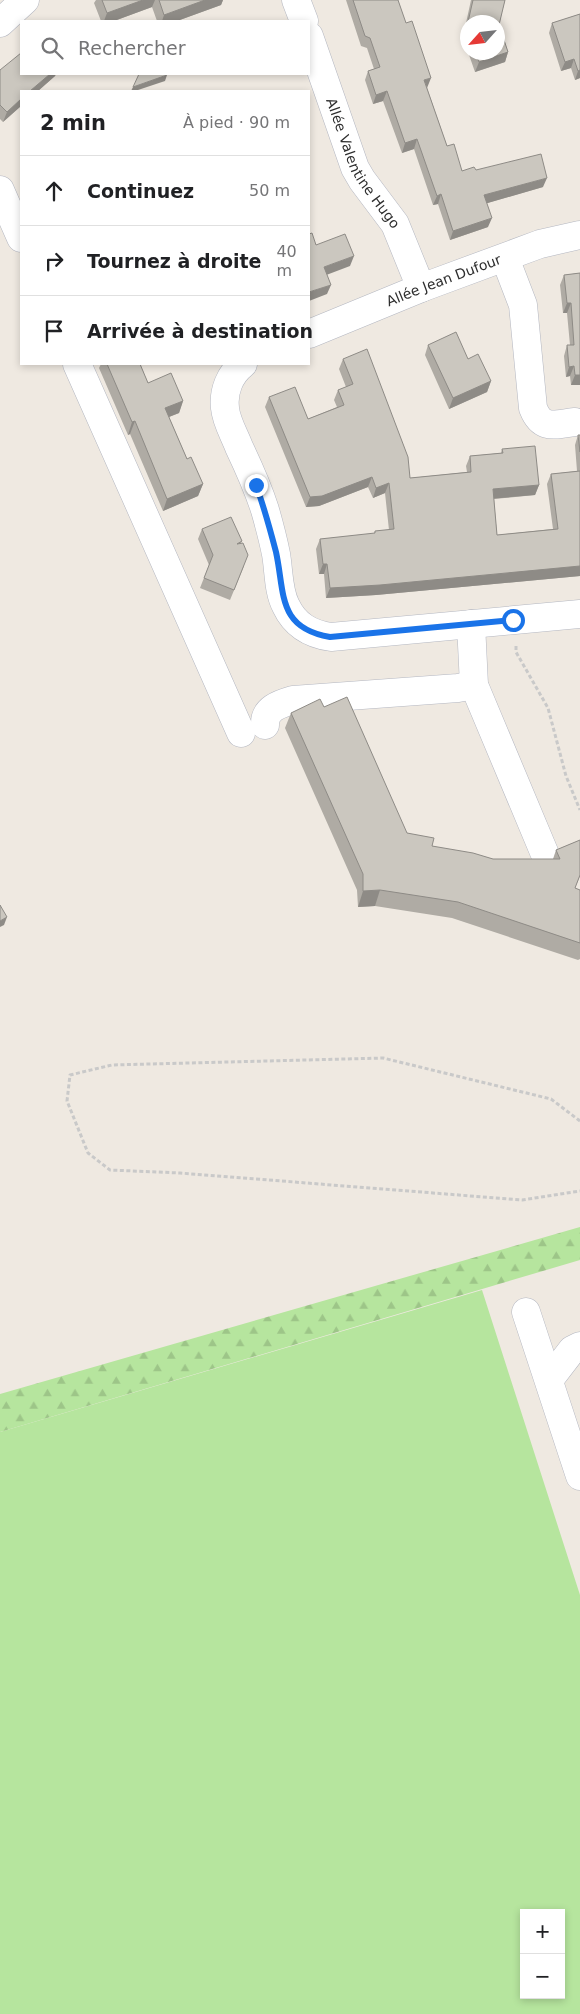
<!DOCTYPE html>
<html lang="fr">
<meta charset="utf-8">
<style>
:root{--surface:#fff;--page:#f2f2f2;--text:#202124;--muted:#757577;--line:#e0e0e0}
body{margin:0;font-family:"DejaVu Sans",sans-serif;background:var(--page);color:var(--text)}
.controls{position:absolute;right:15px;bottom:15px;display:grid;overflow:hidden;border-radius:0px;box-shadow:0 2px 8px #0003}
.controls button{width:45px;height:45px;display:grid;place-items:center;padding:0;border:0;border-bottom:1px solid var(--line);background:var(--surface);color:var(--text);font:25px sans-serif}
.compass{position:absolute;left:460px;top:15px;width:45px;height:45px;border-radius:50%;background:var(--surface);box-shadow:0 2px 8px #0003;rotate:243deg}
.stop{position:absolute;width:15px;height:15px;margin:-11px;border:4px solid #1a73e8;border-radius:50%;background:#fff}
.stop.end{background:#1a73e8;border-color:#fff;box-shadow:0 1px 5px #0008}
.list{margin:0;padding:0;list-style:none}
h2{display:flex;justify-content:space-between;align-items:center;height:65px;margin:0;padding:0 20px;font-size:21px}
h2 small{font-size:16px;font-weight:400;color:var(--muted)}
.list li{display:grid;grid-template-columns:32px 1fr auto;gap:15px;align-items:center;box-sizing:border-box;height:70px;padding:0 20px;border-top:1px solid var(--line)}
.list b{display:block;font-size:19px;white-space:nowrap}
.list em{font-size:16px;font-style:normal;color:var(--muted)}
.icon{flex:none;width:28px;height:28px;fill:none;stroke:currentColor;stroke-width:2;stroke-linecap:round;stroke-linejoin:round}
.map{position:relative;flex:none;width:580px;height:2014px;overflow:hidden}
.search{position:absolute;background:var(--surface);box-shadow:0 2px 8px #0003;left:20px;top:20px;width:290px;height:55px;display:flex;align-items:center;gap:12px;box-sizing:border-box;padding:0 18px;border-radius:0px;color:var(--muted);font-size:19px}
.panel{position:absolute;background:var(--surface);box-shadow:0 2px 8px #0003;left:20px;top:90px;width:290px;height:275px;border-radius:0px}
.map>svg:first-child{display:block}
.grass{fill:#b6e59e;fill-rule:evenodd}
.forest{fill:url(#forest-firs)}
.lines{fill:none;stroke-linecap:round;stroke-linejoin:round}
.minor-casing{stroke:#b4b7c1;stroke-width:29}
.path{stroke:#c9c9c9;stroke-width:3;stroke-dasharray:4 2.5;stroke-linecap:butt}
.minor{stroke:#fff;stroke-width:28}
.wall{fill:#afaba4}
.shaded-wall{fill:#8e8b86}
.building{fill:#cbc7bf;stroke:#8e8b86}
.route{stroke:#1a73e8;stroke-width:6}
.labels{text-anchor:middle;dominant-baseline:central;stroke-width:4;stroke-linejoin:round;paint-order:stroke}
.street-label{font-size:14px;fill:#2e2e2e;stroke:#fff}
</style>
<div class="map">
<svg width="580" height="2014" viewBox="0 0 580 2014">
<defs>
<pattern id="forest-firs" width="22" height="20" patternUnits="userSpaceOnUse" patternTransform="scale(1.25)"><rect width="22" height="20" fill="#b6e59e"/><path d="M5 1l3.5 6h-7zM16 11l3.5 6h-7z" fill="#9dc588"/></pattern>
</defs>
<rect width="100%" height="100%" fill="#efe9e1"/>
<path class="grass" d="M482,1290L580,1595V2014H0V1432ZM524,1913H561V1995H524Z"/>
<path class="forest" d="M580,1227V1260L0,1432V1394Z"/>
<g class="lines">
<defs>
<g id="minor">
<path d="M296,0L304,21"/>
<path d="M0,23L25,0"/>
<path id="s1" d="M309,36L355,168L362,180L395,224L421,288"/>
<path d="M0,190L21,238"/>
<path d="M505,258L523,305L533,408C542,431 555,424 575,422"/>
<path id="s2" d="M309,334L421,288L540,244L580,235"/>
<path d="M77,364L241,733"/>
<path d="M243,364C230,374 223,391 225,408C226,421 234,434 239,447C249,468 258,488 265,510C269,524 273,539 276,554C279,571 278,591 286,606C295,625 310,634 331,637L580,614"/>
<path d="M471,624L474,685L544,852"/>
<path d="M265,725C264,709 279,704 293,700L458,688L474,685"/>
<path d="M526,1312L580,1476"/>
<path d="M549,1380L572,1350L580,1346"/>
</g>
</defs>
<use href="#minor" class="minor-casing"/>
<path class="path" d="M516,646V652L548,708L566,776L580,810
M580,1121L551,1099L383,1058L112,1065L70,1075L67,1101L88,1153L110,1170L180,1173L522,1200L580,1191"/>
<use href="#minor" class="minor"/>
</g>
<path class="wall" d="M96,0H223L221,5L177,21H157L152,7L114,21H101L94,3Z
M346,0H398L427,88L447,146L462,171L476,170L543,187L487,203L488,227L450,240L438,204L433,205L414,149L402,153L383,101L373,104L365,80L368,71L374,69L367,48L361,46Z
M471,0H505L499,25L508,52L505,62L475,72L468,52H498L468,22V50L463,37Z
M580,14V78L575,80L571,68L561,71L549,33L552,23Z
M0,70L21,74H56L55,76L38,91H21V106L3,122L0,119Z
M580,273V385H571L570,376L566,377L564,356L567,345H570L567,313H563L560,285L564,275Z
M428,345L491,381L487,392L449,409L425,355Z
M343,359L410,478L467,472L466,466L470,456L501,453L502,449L539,485L535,495L494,499L497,535L553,529L547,484L551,474L577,471L575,445L578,435H580V576L376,595L326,598L324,574H319L316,549L320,539L374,534L375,531L389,530L385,493L373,498L368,487L319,506L306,507L265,407L269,397L308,419L337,407L334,400L338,390L346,387L339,369Z
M101,364H140L148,383L183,401L179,413L169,417L187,459L203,484L198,496L163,511L130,434L128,435L99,368Z
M202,529L242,541L241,543L244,566L230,600L200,588L209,565L198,539Z
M324,707L407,833L432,846L493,859H553L556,850L580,840V876L575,888L580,890V959L578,960L452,918L375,906L358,907L357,890L285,728L291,713Z"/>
<path class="shaded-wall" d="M143,0H155L152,7L114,21H104L107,13Z
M205,0H223L221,5L177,21H162L164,15Z
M508,52L505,62L475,72L479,62Z
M574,59L571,68L561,71L565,62Z
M580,70V78L575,80L578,71Z
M50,74H56L55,76L38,91H30Z
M167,75L165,81L135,91H131L133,87Z
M431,78L427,88L424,80Z
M387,91L383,101L373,104L376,95Z
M21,99V106L3,122L7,112Z
M417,139L414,149L402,153L405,143Z
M547,178L543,187L481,205L484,195Z
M441,194L438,204L433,205L437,196Z
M492,218L488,227L450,240L453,231Z
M354,256L350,266L321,277L324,267Z
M331,285L327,294L309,301V292Z
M567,303H571L567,313H563Z
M574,366L570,376L566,377L569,367Z
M575,375H580V385H571Z
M491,381L487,392L449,409L453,398Z
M183,401L179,413L161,420L165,408Z
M135,421L130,434L128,435L132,422Z
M372,477L368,487L319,506L306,507L310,497Z
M389,483L385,493L373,498L376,488Z
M203,484L198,496L163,511L167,499Z
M539,485L535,495L489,499L493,489Z
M323,564H327L324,574H319Z
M580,566V576L376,595L326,598L330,588Z
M380,890L375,906L358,907L363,891Z
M7,917L4,925L0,927V921Z"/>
<path class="building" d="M102,0H143L107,13Z
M159,0H205L164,15Z
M353,0H398L406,23L412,21L431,78L424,80L447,146L454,144L462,171L474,167L476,170L541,154L547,178L484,195L492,218L453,231L441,194L437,196L417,139L405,143L387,91L376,95L368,71L380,67L370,38L365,36Z
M473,0H505L499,25L508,52L479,62L475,52H498V22H468Z
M580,14V70L578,71L574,59L565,62L552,23Z
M21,53V74H50L30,91H21V99L7,112L0,105V70Z
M139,74H167V75L133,87Z
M312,233L316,245L345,234L354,256L324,267L331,285L309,292V234Z
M580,273V375H575L574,366L569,367L567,345H574L571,303H567L564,275Z
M456,332L468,359L478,354L491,381L453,398L428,345Z
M367,349L408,457L410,478L471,472L470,456L503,453L502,449L535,446L539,485L493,489L497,535L558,529L551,474L580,471V566L380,585L330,588L327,564H323L320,539L375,533V531L394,529L389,483L376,488L372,477L322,496L310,497L269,397L295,387L308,419L344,405L338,390L353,384L343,359Z
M107,364H140L148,383L171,373L183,401L165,408L187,459L191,457L203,484L167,499L135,421L132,422Z
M578,435H580V452Z
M231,517L242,541L237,544L243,543L248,555L234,590L204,578L213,555L202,529Z
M347,697L407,833L434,838L432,846L473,853L493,859H560L556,850L580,840V875L575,888L580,890V943L458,902L380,890L363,891V874L291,713L320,699L324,707Z
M0,905L7,917L0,921Z"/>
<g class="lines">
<path class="route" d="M256,485C264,507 270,529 276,552C285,593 277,628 330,637L513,620"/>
</g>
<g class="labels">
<g class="street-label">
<text stroke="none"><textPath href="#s1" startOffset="139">Allée Valentine Hugo</textPath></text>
<text stroke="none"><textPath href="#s2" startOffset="145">Allée Jean Dufour</textPath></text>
</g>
</g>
</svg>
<div class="controls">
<button>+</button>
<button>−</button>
</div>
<svg class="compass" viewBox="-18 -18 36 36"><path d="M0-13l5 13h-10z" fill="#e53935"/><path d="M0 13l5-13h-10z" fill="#757577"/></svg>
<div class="stop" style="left:513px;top:620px"></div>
<div class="stop end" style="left:256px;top:485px"></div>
<div class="search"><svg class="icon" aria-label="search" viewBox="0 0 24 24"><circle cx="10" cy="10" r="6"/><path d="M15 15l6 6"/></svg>Rechercher</div>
<section class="panel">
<h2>2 min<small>À pied · 90 m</small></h2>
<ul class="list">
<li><svg class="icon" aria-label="ahead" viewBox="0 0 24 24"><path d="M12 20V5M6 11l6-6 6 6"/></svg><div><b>Continuez</b></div><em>50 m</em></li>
<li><svg class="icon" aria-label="right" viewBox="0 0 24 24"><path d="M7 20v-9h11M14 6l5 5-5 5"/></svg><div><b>Tournez à droite</b></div><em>40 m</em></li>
<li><svg class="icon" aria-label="arrive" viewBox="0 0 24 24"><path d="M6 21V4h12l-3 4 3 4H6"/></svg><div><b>Arrivée à destination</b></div></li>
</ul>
</section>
</div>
